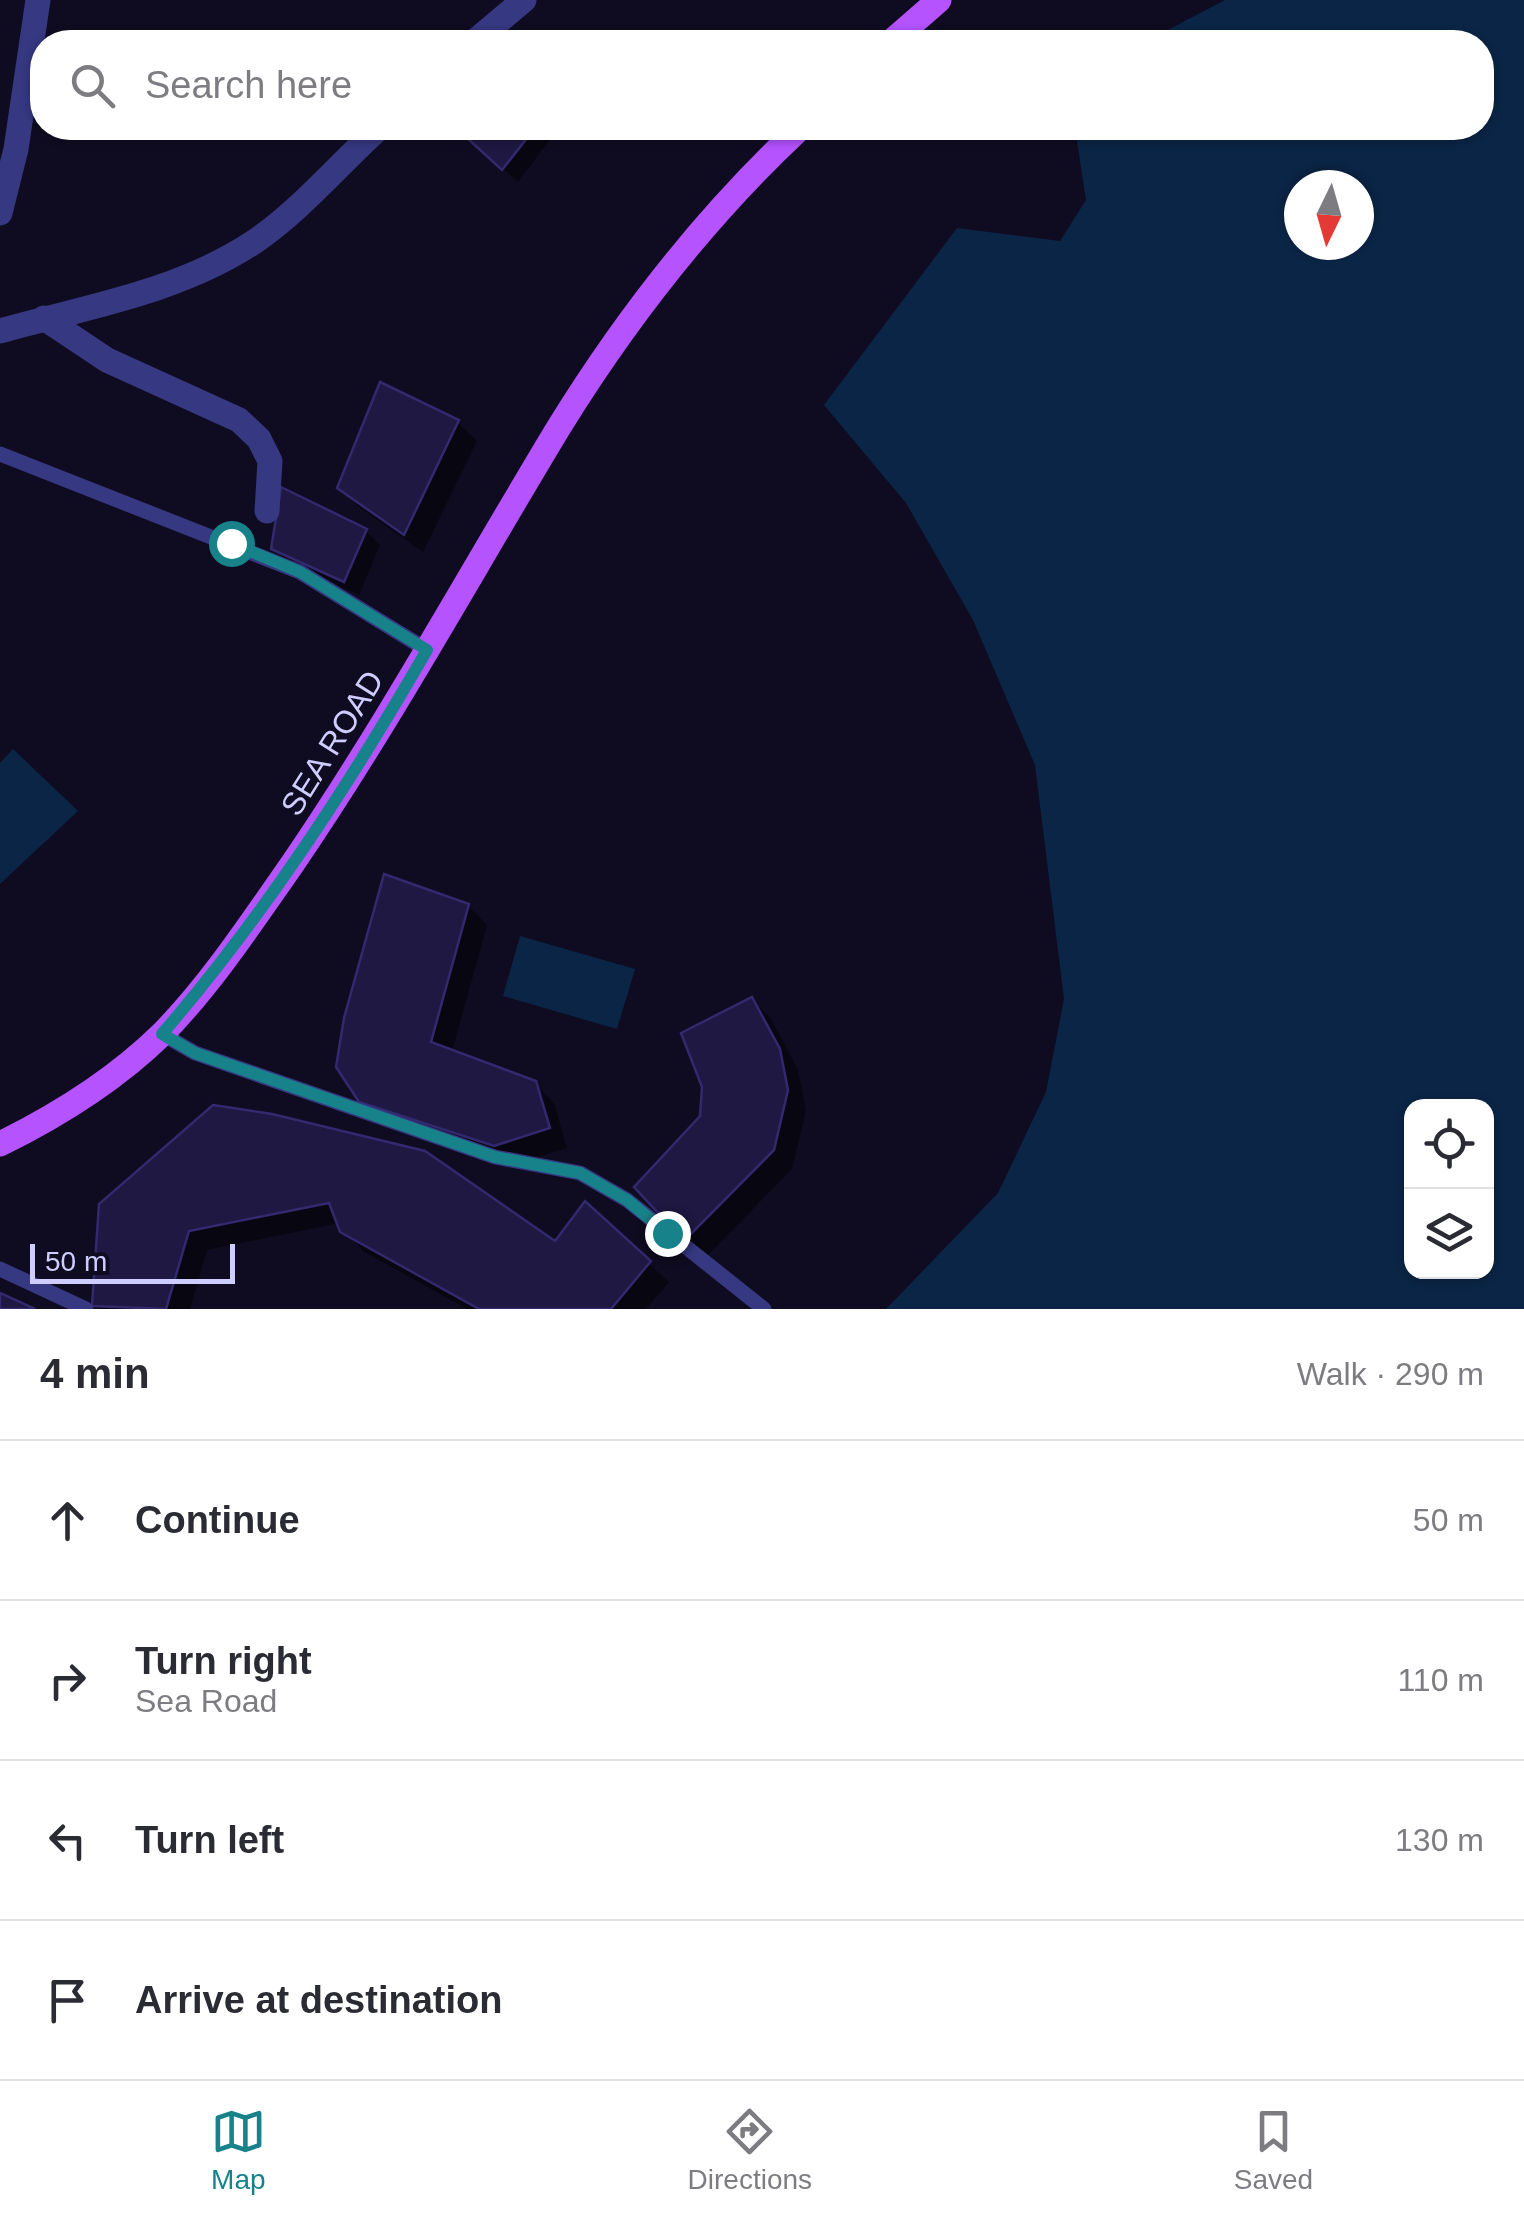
<!DOCTYPE html>
<meta charset="utf-8">
<style>
:root{--surface:#fff;--page:#f2f2f3;--text:#2b2b33;--muted:#7c7c81;--line:#e1e1e2;--accent:#18828b}
body{margin:0;font-family:Helvetica,sans-serif;background:var(--page);color:var(--text)}
.controls{position:absolute;right:30px;bottom:30px;display:grid;overflow:hidden;border-radius:20px;box-shadow:0 2px 8px #0004}
.controls button{width:90px;height:90px;display:grid;place-items:center;padding:0;border:0;border-bottom:2px solid var(--line);background:var(--surface);color:var(--text);font:50px sans-serif}
.compass{position:absolute;left:1284px;top:170px;width:90px;height:90px;border-radius:50%;background:var(--surface);box-shadow:0 2px 8px #0004;rotate:185deg}
.scale{position:absolute;left:30px;bottom:25px;width:205px;box-sizing:border-box;padding-left:10px;border:5px solid #cfccff;border-top:0;font-size:28px;line-height:35px;white-space:nowrap;color:#cfccff;-webkit-text-stroke:8px #0f0c21;paint-order:stroke}
.stop{position:absolute;width:30px;height:30px;margin:-22px;border:8px solid #18828b;border-radius:50%;background:#fff}
.stop.end{background:#18828b;border-color:#fff;box-shadow:0 2px 10px #0008}
.list{margin:0;padding:0;list-style:none}
h2{display:flex;justify-content:space-between;align-items:center;height:130px;margin:0;padding:0 40px;font-size:42px}
h2 small{font-size:32px;font-weight:400;color:var(--muted)}
.list li{display:grid;grid-template-columns:65px 1fr auto;gap:30px;align-items:center;box-sizing:border-box;height:160px;padding:0 40px;border-top:2px solid var(--line)}
.list b{display:block;font-size:38px;white-space:nowrap}
.list p{margin:0;font-size:32px;white-space:nowrap;color:var(--muted)}
.list em{font-size:32px;font-style:normal;color:var(--muted)}
.icon{flex:none;width:55px;height:55px;fill:none;stroke:currentColor;stroke-width:2;stroke-linecap:round;stroke-linejoin:round}
.map{position:relative;flex:none;width:1524px;height:1309px;overflow:hidden}
.search{position:absolute;background:var(--surface);box-shadow:0 2px 8px #0004;left:30px;right:30px;top:30px;height:110px;display:flex;align-items:center;gap:25px;box-sizing:border-box;padding:0 35px;border-radius:40px;color:var(--muted);font-size:38px}
.sheet{height:770px;background:var(--surface)}
nav{display:flex;justify-content:space-around;align-items:center;box-sizing:border-box;height:140px;border-top:2px solid var(--line);background:var(--surface);font-size:28px;color:var(--muted)}
nav a{display:grid;justify-items:center;gap:5px}
nav .on{color:var(--accent)}
.map>svg:first-child{display:block}
.water{fill:#0b2546;fill-rule:evenodd}
.shadow{fill:#0007}
.building{fill:#1e1842;stroke:#33296f;stroke-width:2.5}
.lines{fill:none;stroke-linecap:round;stroke-linejoin:round}
.service{stroke:#363881;stroke-width:15}
.minor{stroke:#363881;stroke-width:25}
.primary{stroke:#b453ff;stroke-width:25}
.route{stroke:#18828b;stroke-width:12}
.labels{text-anchor:middle;dominant-baseline:central;stroke-width:8;stroke-linejoin:round;paint-order:stroke}
.street-label{font-size:32px;fill:#cfccff;stroke:#0f0c21}
</style>
<div class="map">
<svg width="1524" height="1309" viewBox="0 0 1524 1309">
<rect width="100%" height="100%" fill="#0f0c21"/>
<path class="water" d="M1225,0H1524V1309H886L998,1193L1046,1092L1064,999L1035,765L973,620L906,503L824,405L957,228L1060,241L1086,200L1075,128H1482V42H1145ZM1299,185H1359V245H1299ZM1412,1106H1486V1272H1412Z
M13,749L78,811L0,884V763Z
M520,936L635,969L617,1029L503,996Z"/>
<path class="shadow" d="M459,128H559L518,182Z
M457,422L477,441L423,552L359,507L340,488Z
M366,531L380,545L359,595L289,563L274,548Z
M468,906L487,925L452,1052L534,1083L554,1103L567,1148L515,1164L381,1121L361,1101Z
M752,1000L771,1019L798,1070L806,1111L792,1169L705,1258L686,1239L703,1117Z
M213,1108L555,1244L585,1205L669,1282L646,1309H467L363,1251L340,1223L207,1250L190,1309H99L95,1305Z"/>
<path class="building" d="M456,128H535L502,170Z
M380,382L459,420L404,535L337,488Z
M281,487L367,529L344,582L271,549Z
M384,874L469,904L431,1042L536,1081L550,1128L494,1146L359,1102L336,1067L344,1018Z
M752,997L780,1049L788,1090L774,1150L684,1241L634,1187L700,1116L702,1087L681,1033Z
M213,1105L272,1114L425,1151L555,1241L585,1201L651,1261L611,1309H479L340,1232L329,1203L189,1231L166,1309L92,1306L99,1204Z
M0,1293L35,1309H0Z"/>
<g class="lines">
<path class="service" d="M0,454L300,572L427,650
M162,1034L195,1053L495,1157L580,1173L627,1200L764,1309
M0,1269L86,1309"/>
<path class="minor" d="M474,42L524,0
M0,213L16,149L38,0
M44,318L107,360L239,420L259,439L270,461L267,511
M0,331C86,307 179,292 254,242C301,210 338,165 379,128"/>
<path class="primary" d="M891,42L939,0
M0,1144C59,1115 115,1080 162,1034C211,984 251,923 291,866C388,724 470,574 559,427C627,317 706,216 800,128"/>
</g>
<g class="lines">
<path class="route" d="M231,543L300,572L427,650C349,785 264,916 162,1034L195,1053L495,1157L580,1173L627,1200L667,1233"/>
</g>
<g class="labels">
<g class="street-label">
<text transform="translate(332 743) rotate(-58)">SEA ROAD</text>
</g>
</g>
</svg>
<div class="controls">
<button><svg class="icon" aria-label="locate" viewBox="0 0 24 24"><circle cx="12" cy="12" r="6"/><path d="M12 2v4M12 18v4M2 12h4M18 12h4"/></svg></button>
<button><svg class="icon" aria-label="layers" viewBox="0 0 24 24"><path d="M12 4l9 5-9 5-9-5zM3 14l9 5 9-5"/></svg></button>
</div>
<svg class="compass" viewBox="-18 -18 36 36"><path d="M0-13l5 13h-10z" fill="#e53935"/><path d="M0 13l5-13h-10z" fill="#7c7c81"/></svg>
<div class="scale">50 m</div>
<div class="stop" style="left:231px;top:543px"></div>
<div class="stop end" style="left:667px;top:1233px"></div>
<div class="search"><svg class="icon" aria-label="search" viewBox="0 0 24 24"><circle cx="10" cy="10" r="6"/><path d="M15 15l6 6"/></svg>Search here</div>
</div>
<section class="sheet">
<h2>4 min<small>Walk · 290 m</small></h2>
<ul class="list">
<li><svg class="icon" aria-label="ahead" viewBox="0 0 24 24"><path d="M12 20V5M6 11l6-6 6 6"/></svg><div><b>Continue</b></div><em>50 m</em></li>
<li><svg class="icon" aria-label="right" viewBox="0 0 24 24"><path d="M7 20v-9h11M14 6l5 5-5 5"/></svg><div><b>Turn right</b><p>Sea Road</p></div><em>110 m</em></li>
<li><svg class="icon" aria-label="left" viewBox="0 0 24 24"><path d="M17 20v-9H6M10 6l-5 5 5 5"/></svg><div><b>Turn left</b></div><em>130 m</em></li>
<li><svg class="icon" aria-label="arrive" viewBox="0 0 24 24"><path d="M6 21V4h12l-3 4 3 4H6"/></svg><div><b>Arrive at destination</b></div></li>
</ul>
</section>
<nav>
<a class="on"><svg class="icon" aria-label="map" viewBox="0 0 24 24"><path d="M3 6l6-2 6 2 6-2v14l-6 2-6-2-6 2zM9 4v14M15 6v14"/></svg>Map</a>
<a><svg class="icon" aria-label="directions" viewBox="0 0 24 24"><path d="M12 3l9 9-9 9-9-9zM9 14v-3h6M13 9l2 2-2 2"/></svg>Directions</a>
<a><svg class="icon" aria-label="saved" viewBox="0 0 24 24"><path d="M7 4h10v16l-5-4-5 4z"/></svg>Saved</a>
</nav>
